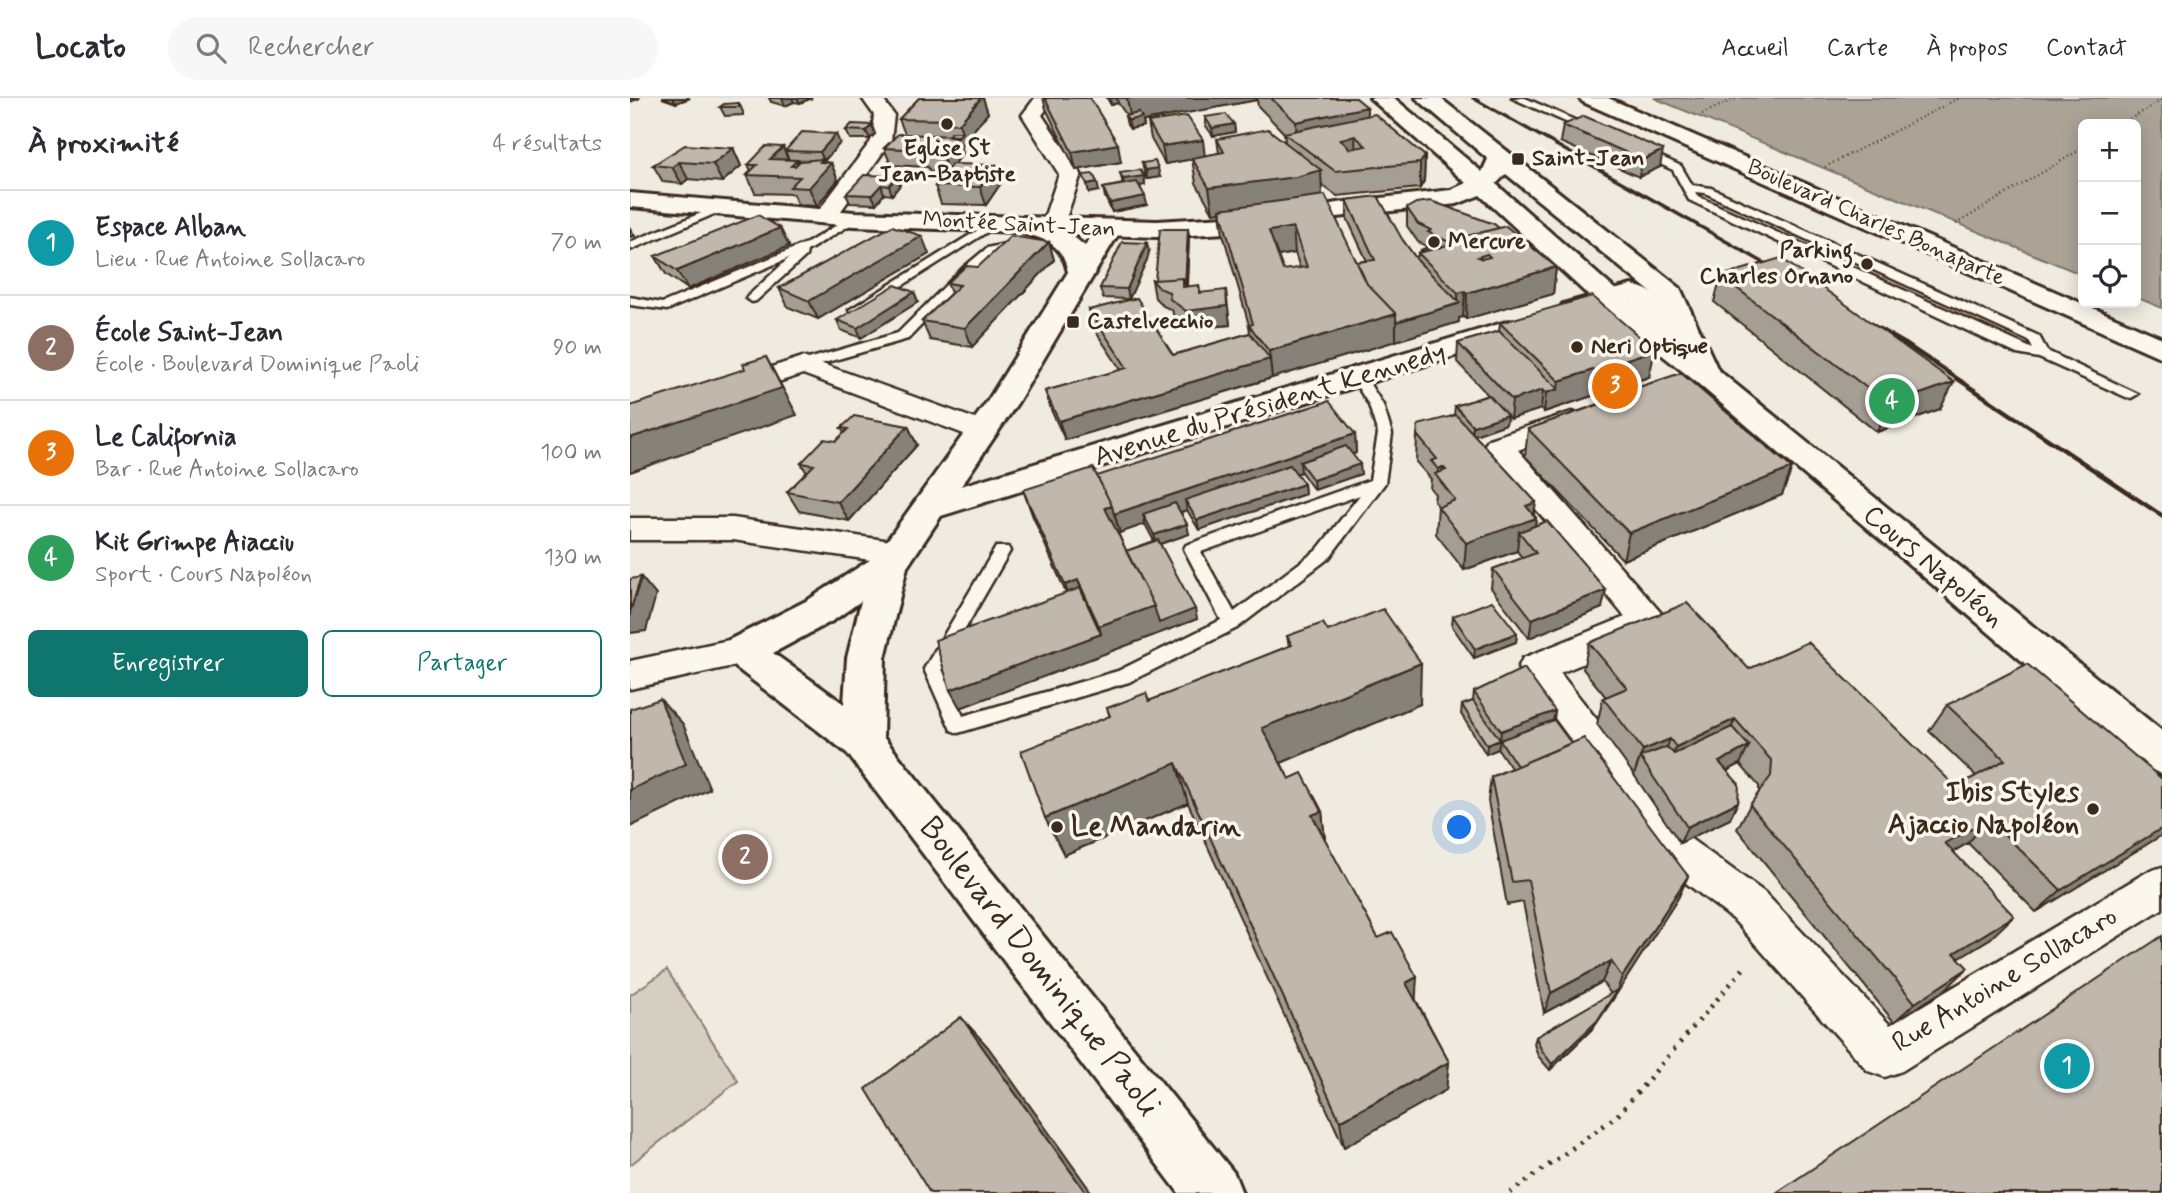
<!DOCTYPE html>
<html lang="fr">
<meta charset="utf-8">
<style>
:root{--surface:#fff;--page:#f7f7f7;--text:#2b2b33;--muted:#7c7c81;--line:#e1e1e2;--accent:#0f766e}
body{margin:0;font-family:Mynerve,sans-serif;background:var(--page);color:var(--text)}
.controls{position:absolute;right:21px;top:21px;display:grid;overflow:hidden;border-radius:10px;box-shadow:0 4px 18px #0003}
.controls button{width:63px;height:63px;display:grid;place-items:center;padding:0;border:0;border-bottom:2px solid var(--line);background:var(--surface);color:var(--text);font:35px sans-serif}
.you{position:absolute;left:830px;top:730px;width:24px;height:24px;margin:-18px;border:5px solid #fff;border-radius:50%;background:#1a73e8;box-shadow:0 0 0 10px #1a73e833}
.badge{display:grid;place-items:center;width:46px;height:46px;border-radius:50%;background:var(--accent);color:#fff;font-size:23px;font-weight:700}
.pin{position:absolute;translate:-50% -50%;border:4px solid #fff;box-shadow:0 2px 7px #0006}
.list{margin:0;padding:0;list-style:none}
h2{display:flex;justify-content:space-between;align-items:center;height:91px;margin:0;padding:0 28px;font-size:30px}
h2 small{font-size:23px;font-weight:400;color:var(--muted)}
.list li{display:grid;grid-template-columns:46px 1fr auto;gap:21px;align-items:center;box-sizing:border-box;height:105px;padding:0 28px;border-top:2px solid var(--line)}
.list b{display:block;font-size:26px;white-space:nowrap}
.list p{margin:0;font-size:23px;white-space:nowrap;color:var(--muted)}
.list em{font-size:23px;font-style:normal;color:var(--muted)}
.actions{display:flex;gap:14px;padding:21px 28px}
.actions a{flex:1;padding:16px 0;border:2px solid var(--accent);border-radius:10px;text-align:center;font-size:24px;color:var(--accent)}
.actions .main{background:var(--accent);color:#fff}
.icon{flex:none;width:38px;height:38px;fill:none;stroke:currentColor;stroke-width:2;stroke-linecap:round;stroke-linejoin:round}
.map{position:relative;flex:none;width:1532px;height:1095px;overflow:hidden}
header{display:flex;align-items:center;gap:42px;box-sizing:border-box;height:98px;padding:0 35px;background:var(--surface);border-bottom:2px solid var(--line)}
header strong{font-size:33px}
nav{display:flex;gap:38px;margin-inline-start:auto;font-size:24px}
.search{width:490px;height:63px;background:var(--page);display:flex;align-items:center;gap:18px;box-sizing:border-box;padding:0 24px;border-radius:38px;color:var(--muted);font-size:26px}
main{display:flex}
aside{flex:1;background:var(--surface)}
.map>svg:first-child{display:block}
.green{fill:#d5cec3;stroke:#887c70;stroke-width:2}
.water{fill:#aca397;stroke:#7f7367;stroke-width:2}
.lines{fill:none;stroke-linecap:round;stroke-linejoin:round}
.lane-casing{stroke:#3b2a1e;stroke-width:5}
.street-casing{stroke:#3b2a1e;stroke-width:5}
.secondary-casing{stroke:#3b2a1e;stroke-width:6}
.primary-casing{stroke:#3b2a1e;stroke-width:6}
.path-far1{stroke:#3b2a1e;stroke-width:2.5;stroke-dasharray:1 3.5;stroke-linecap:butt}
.path{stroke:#3b2a1e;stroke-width:5;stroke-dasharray:2.5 7;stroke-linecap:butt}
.lane{fill:#fbf7ec;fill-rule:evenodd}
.street{fill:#fbf7ec;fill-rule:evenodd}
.secondary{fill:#fbf7ec;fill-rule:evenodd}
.primary{fill:#fbf7ec;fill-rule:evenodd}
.rail-far2{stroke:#3b2a1e;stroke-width:3.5}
.rail-far1{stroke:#3b2a1e;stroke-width:4.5}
.rail{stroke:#3b2a1e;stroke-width:5}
.wall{fill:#a59e95;stroke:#3b2a1e;stroke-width:2;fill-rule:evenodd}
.shaded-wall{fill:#868179;stroke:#3b2a1e;stroke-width:2}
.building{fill:#c0b8ad;stroke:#3b2a1e;stroke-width:2;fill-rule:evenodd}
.poi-dot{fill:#3b2a1e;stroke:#fbf7ec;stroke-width:2.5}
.labels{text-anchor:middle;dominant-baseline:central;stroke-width:7;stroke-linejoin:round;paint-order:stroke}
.far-poi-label{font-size:23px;font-weight:bold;fill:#3b2a1e;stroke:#fbf7ec;text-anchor:start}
.far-street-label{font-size:23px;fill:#3b2a1e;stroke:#fbf7ec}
.street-label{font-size:28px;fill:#3b2a1e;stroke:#fbf7ec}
.poi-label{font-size:28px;font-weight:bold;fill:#3b2a1e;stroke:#fbf7ec;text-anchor:end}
.near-street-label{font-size:33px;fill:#3b2a1e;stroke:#fbf7ec}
</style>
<header>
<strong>Locato</strong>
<div class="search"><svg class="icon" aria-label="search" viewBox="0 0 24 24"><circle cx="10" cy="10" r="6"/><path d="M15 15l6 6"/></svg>Rechercher</div>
<nav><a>Accueil</a><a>Carte</a><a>À propos</a><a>Contact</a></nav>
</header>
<main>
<aside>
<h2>À proximité<small>4 résultats</small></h2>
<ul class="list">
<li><span class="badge" style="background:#0f9aa8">1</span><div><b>Espace Alban</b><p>Lieu · Rue Antoine Sollacaro</p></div><em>70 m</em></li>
<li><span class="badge" style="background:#8d6e63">2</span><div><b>École Saint-Jean</b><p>École · Boulevard Dominique Paoli</p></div><em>90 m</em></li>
<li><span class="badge" style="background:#e8710a">3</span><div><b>Le California</b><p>Bar · Rue Antoine Sollacaro</p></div><em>100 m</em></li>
<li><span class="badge" style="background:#2e9e5b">4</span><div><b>Kit Grimpe Aiacciu</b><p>Sport · Cours Napoléon</p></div><em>130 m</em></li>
</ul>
<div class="actions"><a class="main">Enregistrer</a><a>Partager</a></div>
</aside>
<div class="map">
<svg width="1532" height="1095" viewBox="0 0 1532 1095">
<rect width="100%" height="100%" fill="#f0ebe0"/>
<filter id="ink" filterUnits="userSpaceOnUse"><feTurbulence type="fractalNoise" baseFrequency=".0143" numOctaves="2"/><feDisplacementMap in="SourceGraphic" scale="14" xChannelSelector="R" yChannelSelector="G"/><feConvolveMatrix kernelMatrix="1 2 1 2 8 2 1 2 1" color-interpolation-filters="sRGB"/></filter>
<g filter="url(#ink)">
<path class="green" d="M37,872L108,983L0,1067V897Z"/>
<path class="water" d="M1024,0H1532V210L1506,199V26H1453V177Z"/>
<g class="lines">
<defs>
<path id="lane" d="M882,0H895L967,32L958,34Z
M1006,51H1014L1051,68L1062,87L1081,90L1409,238L1417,253L1508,296L1501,300L1496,299L1409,260L1387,256L1059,102L1043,72L1006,55ZM1065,94L1075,95L1399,243L1403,251L1067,98Z
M86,109L96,111L0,152V144Z
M220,119L230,121L177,153L176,158L126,203L122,204L116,200L159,160L37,212L0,207V199L32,205L179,144Z
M361,124L367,127L365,129L229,215H221L219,212Z
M379,145L396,150L390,154L365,156L341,176L278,241L173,271L166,267L168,264L268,235L333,170L357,150Z
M729,276L734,277L753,307L762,336L755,385L699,460L607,530L499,584L328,635L321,632L294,571L366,449H378L380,453L312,571L333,618L488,573L591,522L554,451L556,447L740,382L748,336L739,307L722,280ZM730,397L687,452L604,514L571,454Z"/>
<path id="street" d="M232,0H252L264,17L261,43L203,124H187L184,119L241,43L244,17Z
M405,0H425L412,17L451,76L433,129L430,134H414L411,129L429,76L392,17Z
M173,259L362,327L366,333L362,339L352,342L342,339L173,276L101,299L91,297L87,291L91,285Z
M942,314L952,317L956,323L952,329L888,352L1031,515L1036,524L1031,533L930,575L1062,742L1134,794L1260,927L1517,774L1532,769V811L1272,973L1255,979L1238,973L1104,822L1034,768L888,570L893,560L995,519L854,348L859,341Z
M0,420H103L268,444L279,447L284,455L279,463L268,466L103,442H0Z
M113,539L125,543L131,553L125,563L0,591V563Z"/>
<path id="secondary" d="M389,119L436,133L455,148L469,126L478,123L487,126L491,131L388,304L331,388L869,226L879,223L889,226L893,232L889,238L311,418L277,469L255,560L253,639L604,1075L612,1095H549L217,655L99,564L94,553L99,542L178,502L246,458L359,301L438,174C431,141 410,140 380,132L376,127L380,122ZM231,503L217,560L214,606L143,555L204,522Z
M1002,187C1041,196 1061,233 1082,264L1077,270L1067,273L1057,270L1021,221L1000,204L943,220L933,218L929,212L933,206Z"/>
<path id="primary" d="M740,0H764L852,74L858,61L786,0H810L1050,190L1088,272L1532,633V676L1517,670L1065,283L969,207L850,97L827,106L707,119L630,133L527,139L224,128L0,109V95L224,114L527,123L630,117L707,105L821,92L836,85ZM876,76L1028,200L1044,238L989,195L866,86Z
M949,0H978L1532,240V260L953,4Z"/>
</defs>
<use href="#lane" class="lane-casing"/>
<use href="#street" class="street-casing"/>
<use href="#secondary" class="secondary-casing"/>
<use href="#primary" class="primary-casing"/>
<path class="path-far1" d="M1072,16L1107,0
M1492,26L1532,2
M1195,69L1329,0
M1326,126L1453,50"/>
<path class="path" d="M880,1095L987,1018L1115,869"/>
<use href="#lane" class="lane"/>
<use href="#street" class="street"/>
<use href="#secondary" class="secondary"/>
<use href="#primary" class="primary"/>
<path class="rail-far2" d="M843,0L1152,175"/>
<path class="rail-far1" d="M1237,224L1277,247L1531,417"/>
<path class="rail" d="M1529,416L1532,418"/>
</g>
<path class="wall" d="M32,0H60L46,5Z
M139,0H182L170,5L164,4L155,8L141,4Z
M289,0H353L358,15L331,47L333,55L325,66L371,85L356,107L311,106L305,88L315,74L300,73L298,69L261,67L254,50L275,36L269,21Z
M413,0H460L491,64L446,72L416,11Z
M477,0H726L737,18L795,58L794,83L790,90L707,98L692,87V97L687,98L727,164L737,163L717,120V102L772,141L785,159L788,158V155L791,154V152L798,149L788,144L777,128V110L926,169L923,196L836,221L833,219L829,220V224L435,342L421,312L415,293L491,272L464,231L459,212L543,257L620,235L619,227L593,136L590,114L583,115L566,85L562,61L535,66L521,41L518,24L575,58L589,55L587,41L655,44L654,35L628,8L627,2L513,23L514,28L500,31L497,27L495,18H497L488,5L481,7ZM665,155L670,170L653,172L648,158Z
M109,5L113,14V17L95,18L90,9Z
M575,19L604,26L605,34L583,38L576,28Z
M222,26L245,36L240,41H220L216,32Z
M933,27L1030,69L1009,79L930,44Z
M210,45L194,63V64L201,65L208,82L187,108L168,107L163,96L125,95L117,77L121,73L118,67L153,49L158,62L168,65L179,63L159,62L155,53Z
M103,50L111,68L92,84L58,81L52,86L33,84L23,67Z
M512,65L530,79L517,81L514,74Z
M490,75L514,78L515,87L510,88L517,107L482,114L475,99L473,90L493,86Z
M267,78L270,87L262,97L254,96L246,106L220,105L216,96Z
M150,130L159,148L58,191L36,176L25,158Z
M558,131L559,140L557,188L598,211L600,227L559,231L544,219L542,212L533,208L525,200L522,182H525Z
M419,144L424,162L342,249L300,242L292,223L321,195L317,185L348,169Z
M519,154L499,201L473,200L470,190Z
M299,156L188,221L158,209L149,190Z
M1091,178L1310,311L1247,334L1084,204Z
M288,204L231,240L211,232L207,222Z
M870,225L1019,279L914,314L911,311L880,321L877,318L876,326L844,337L906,404L904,417L906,420L905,428L972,510L899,540L861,490L863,471L892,460L887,453L834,472L806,436L808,408L804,403L805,396L800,390L801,381L786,364L787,337L824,317L825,308L858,297L827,264L828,245L869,233Z
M970,302L1162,370L1152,397L993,462L895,358L898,331L969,306Z
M278,328L287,347L219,423L169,413L157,394L177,375L171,365L206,343L214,335L211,330Z
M725,336L726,355L722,356L731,376L684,392L671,374L666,375L674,386L675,396L569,432L557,412L551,414L559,436L530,446L567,521L330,610L436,495L403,419L393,392L467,378ZM515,426L524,443L496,453L488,435Z
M823,518L887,535L886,544L844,560L822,528Z
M698,533L790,606L651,665L659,681L692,713L695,742L748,840L786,902L819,964L816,992L714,1049L558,705L434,757L480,619L477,610L519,603L659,548L657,538Z
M959,545L1119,571L1326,689L1346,678L1299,633L1317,607L1532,681V737L1406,814L1338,745L1323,754L1361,840L1328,860L1316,891L1264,924L1107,731L1120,707L1129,694V688L1110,666L1097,673L1100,721L1050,745L1004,677L967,626L973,600L976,599L953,571Z
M844,594L925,613L924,622L941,645L1058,778L1048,800L964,929L920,972L908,958L904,946L906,939L981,896L972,884L914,915L893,804L877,807L858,703L861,679L881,670L868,651L856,656L831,616L832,607L843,603Z"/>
<path class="shaded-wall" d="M0,0H10L0,4Z
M43,0H60L46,5Z
M152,0H162L164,4L155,8Z
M167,0H182L170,5Z
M351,0H353L358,15L331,47L333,55L318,74L312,57L332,34L329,26Z
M480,0H487L488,5L481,7Z
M501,0H627V2L513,23L514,28L500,31L498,22H501L497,1Z
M737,9V33L667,45L666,24Z
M604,26L605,34L583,38L582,30Z
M242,27L245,36L240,41L236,33Z
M206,36L210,45L194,63L190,54Z
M725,38L726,62L710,41Z
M573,42L575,59L535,66L532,48Z
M488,46L491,64L446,72L442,54Z
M153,49L160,67L148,79L140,61Z
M103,50L111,68L92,84L83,66Z
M1033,52L1030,69L1009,79L1013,62Z
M795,58L794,83L790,90V65Z
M193,61L196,70L201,65L208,82L187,108L179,90L190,64Z
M49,64L58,81L52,86L42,69Z
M366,67L371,85L356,107L350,89Z
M528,70L530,79L517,81L516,72Z
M691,72L692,97L668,104L590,111V114L583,115L579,90Z
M267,78L270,87L262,97L259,88Z
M514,78L515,87L495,90L493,81Z
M467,84L469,93L459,95L457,86Z
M251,87L254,96L246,106L242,97Z
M515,98L517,107L482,114L480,105Z
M663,129L665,155L642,159L639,133Z
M0,130L5,138L0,139Z
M150,130L159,148L58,191L47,173Z
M558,131L559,140L556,199L552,189Z
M292,138L299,156L188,221L179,203Z
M419,144L424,162L342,249L335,230Z
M517,145L519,154L517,162L499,201L497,191Z
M926,169L923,196L836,221L837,195Z
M569,187L572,205L596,192L600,227L559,231L556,213L569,195Z
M835,193L833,219L829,220V224L766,243V224L828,206V195Z
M284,194L288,204L231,240L227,230Z
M766,216V243L642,280L639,253Z
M1025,252L1019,279L914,314L916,295L928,291L929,283Z
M136,259L167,317L0,374V340Z
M640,261L642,280L435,342L429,323Z
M1324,284L1310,311L1247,334L1259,307Z
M913,292L911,311L880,321L882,302Z
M877,317L876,326L842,338L843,328Z
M278,328L287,347L219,423L208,404Z
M725,336L726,355L676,372L670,364L671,374L561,411L555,402L557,412L518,425L513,416L515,426L490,435L484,416Z
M730,366L731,376L684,392L683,382Z
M813,369L812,385L807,378L808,371Z
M1162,370L1152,397L993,462L999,435Z
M674,386L675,396L569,432L567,422Z
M906,404L903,421L906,420L902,447L889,434L887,453L834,472L836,445L896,408Z
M482,408L490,435L483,437L475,410Z
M557,426L559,436L527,447L524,437Z
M11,479L26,497L16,533L0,535V514Z
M448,482L457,509L444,514L435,487Z
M976,492L972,510L899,540L902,521Z
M524,508L565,511L567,521L330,610L320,592L471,536L469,528Z
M887,535L886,544L844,560L845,551Z
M791,565L790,606L639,670L632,630Z
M30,601L53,626L80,691L0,729V692Z
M925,613L922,631L870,642L871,633Z
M1105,621L1094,647L1037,674L1046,649Z
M1040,641L1031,666L1010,659L1004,677L1013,652Z
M870,642L868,651L856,656L857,647Z
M1119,648L1110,666L1082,681L1089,664Z
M546,665L558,705L434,757L415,720Z
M1108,704L1100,721L1050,745L1057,729Z
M692,713L696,751L682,717Z
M1359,721L1338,745L1295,769L1315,745Z
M1532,730V737L1406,814L1431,792Z
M1058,778L1048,800L984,900L992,879Z
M1384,818L1361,840L1302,876L1324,855Z
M981,863L972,884L914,915L921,895Z
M1338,870L1316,891L1264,924L1285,905Z
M787,879L785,911L776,885Z
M987,892L984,900L964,929L920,972L922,966Z
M331,919L358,949L462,1095H456Z
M819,964L816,992L714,1049L710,1023Z"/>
<path class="building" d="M289,0H351L329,26L315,25L318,22L269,21Z
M415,0H460L488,46L442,54Z
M641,0H726L737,9L666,24Z
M109,5V9H90L94,6Z
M509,15L512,20L498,22L495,18Z
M596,16L604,26L582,30L575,19Z
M745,16L795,58L790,65L705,73L654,35ZM725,38L736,48L720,51L710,41Z
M557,18L573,42L532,48L518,24Z
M954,18L1033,52L1013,62L933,27Z
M222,26L242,27L236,33L216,32Z
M638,31L691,72L666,79L579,90L562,60L594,54L587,41Z
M172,34L206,36L190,54L155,53Z
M322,34H332L328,39L318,38Z
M268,36L328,38L312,57L294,56L297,52L254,50Z
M55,47L103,50L83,66L49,64L42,69L23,67Z
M136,48L153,49L140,61L167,62L161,68H165L170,63L193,61L190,64L201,65L179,90L160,89L170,79L117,77L127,67H118Z
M525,63L528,70L516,72L512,65Z
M322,66L366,67L350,89L305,88Z
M510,72L514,78L493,81L490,75Z
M463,76L467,84L457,86L453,77Z
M234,77L267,78L259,88L251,87L242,97L216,96Z
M507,84L515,98L480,105L473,90Z
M695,97L737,186L766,216L639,253L619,227L623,226L590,111ZM663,129L677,169L653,172L639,133Z
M748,98L772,141L788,163L830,205L766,224V216L737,186L727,164L745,162L717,102Z
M801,103L864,126L869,130L829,140V144L823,146L798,134L801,132L788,126L777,110L786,105Z
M128,117L150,130L47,173L25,158Z
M262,128L292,138L179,203L149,190Z
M876,128L926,169L837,195L835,193L828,195L788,155L832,143L829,140ZM857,156L860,159L852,161L848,159Z
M530,131H558L555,188L553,180L525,182Z
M381,138L419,144L335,230L292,223L330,187L317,185L336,168L348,169Z
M492,144L517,145L497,191L470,190Z
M806,147L811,149L793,154L791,152Z
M1151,160L1324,284L1259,307L1091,178Z
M553,180L552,189L569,187V195L596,192L597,208L556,213L540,201L539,194L529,190L522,182Z
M265,187L284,194L227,230L207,222Z
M962,198L1025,252L929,283L870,225Z
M507,200L543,257L620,235L640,261L429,323L415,293L497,270L459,212Z
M869,233L928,291L916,295L913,292L882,302L828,245Z
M136,259L152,290L0,340V308L115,271L113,266Z
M1051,275L1162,370L999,435L898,331L973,305L970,302Z
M859,297L877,317L843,328L825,308Z
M699,303L725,336L484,416L482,408L467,378Z
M826,317L906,404L896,408L906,420L836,445L808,409L825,402L805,376L816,372L813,369L808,371L801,363L807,361L787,337L788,327Z
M224,318L278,328L208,404L157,394L184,367L171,365L194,341L206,343L218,331L211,330Z
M716,348L730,366L683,382L670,364Z
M660,367L674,386L567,422L555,402Z
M463,370L482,408L475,410L524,508L469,528L448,482L435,487L393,392Z
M545,405L557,426L524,437L513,416Z
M917,423L976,492L902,521L863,471L906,455L889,434Z
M528,442L565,511L529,525L524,508L496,453Z
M11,479L0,514V481Z
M450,490L471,536L320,592L305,542Z
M862,503L887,535L845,551L823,518Z
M1057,505L1119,571L1178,544L1326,689L1375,662L1317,607L1397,566L1532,681V730L1431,792L1359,721L1315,745L1384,818L1324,855L1338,870L1285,905L1120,707L1141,678L1142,663L1105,621L1046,649L1040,641L1013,652L973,600L997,590L959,545Z
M753,511L791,565L632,630L659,681L672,675L692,713L682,717L748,840L762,834L787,879L776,885L819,964L710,1023L546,665L415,720L391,653L480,618L477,610L516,595L519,603L662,547L657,538L693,525L698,533Z
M894,570L925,613L871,633L844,594Z
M30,601L56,666L0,692V611Z
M843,603L870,642L857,647L832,607Z
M924,622L941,645L887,668L870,642Z
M1102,629L1119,648L1089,664L1109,686L1108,704L1057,729L1010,659L1037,649L1044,656Z
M954,640L1058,778L992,879L981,863L921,895L898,782L882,784L861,679Z
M1532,838V1095H1146Z
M987,892L967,923L922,966L911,951L906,939Z
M331,919L456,1095H300L236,991Z"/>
</g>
<g class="poi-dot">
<circle cx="317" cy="26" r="7"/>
<rect x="881" y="54" width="14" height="14" rx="3.5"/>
<circle cx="804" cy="144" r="7"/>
<circle cx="1237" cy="166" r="7"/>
<rect x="436" y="217" width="14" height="14" rx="3.5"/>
<circle cx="947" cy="249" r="7"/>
<circle cx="1463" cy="711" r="7"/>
<circle cx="427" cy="729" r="7"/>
</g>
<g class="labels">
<g class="far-poi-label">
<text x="317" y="51" text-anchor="middle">Eglise St<tspan x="317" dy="26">Jean-Baptiste</tspan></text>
<text x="902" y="61">Saint-Jean</text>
<text x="818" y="144">Mercure</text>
<text x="1223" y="153" text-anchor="end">Parking<tspan x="1223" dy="26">Charles Ornano</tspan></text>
<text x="457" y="224">Castelvecchio</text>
<text x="961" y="249">Neri Optique</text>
</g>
<g class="far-street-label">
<text transform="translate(1246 125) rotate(24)">Boulevard Charles Bonaparte</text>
<text transform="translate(389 127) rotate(3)">Montée Saint-Jean</text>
</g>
<g class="street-label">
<text transform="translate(640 307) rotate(-17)">Avenue du Président Kennedy</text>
<text transform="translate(1303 469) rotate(40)">Cours Napoléon</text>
<text transform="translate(1375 882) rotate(-31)">Rue Antoine Sollacaro</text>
</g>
<g class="poi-label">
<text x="1449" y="695">Ibis Styles<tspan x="1449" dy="32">Ajaccio Napoléon</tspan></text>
<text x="441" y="729" text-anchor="start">Le Mandarin</text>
</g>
<g class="near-street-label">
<text transform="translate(409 869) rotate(52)">Boulevard Dominique Paoli</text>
</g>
</g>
</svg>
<div class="controls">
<button>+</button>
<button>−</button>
<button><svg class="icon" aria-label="locate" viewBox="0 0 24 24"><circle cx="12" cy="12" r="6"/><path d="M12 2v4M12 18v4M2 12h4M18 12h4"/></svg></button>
</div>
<div class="you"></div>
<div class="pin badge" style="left:1437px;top:968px;background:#0f9aa8">1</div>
<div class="pin badge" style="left:115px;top:759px;background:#8d6e63">2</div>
<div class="pin badge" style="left:985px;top:288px;background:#e8710a">3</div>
<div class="pin badge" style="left:1262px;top:303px;background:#2e9e5b">4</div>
</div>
</main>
